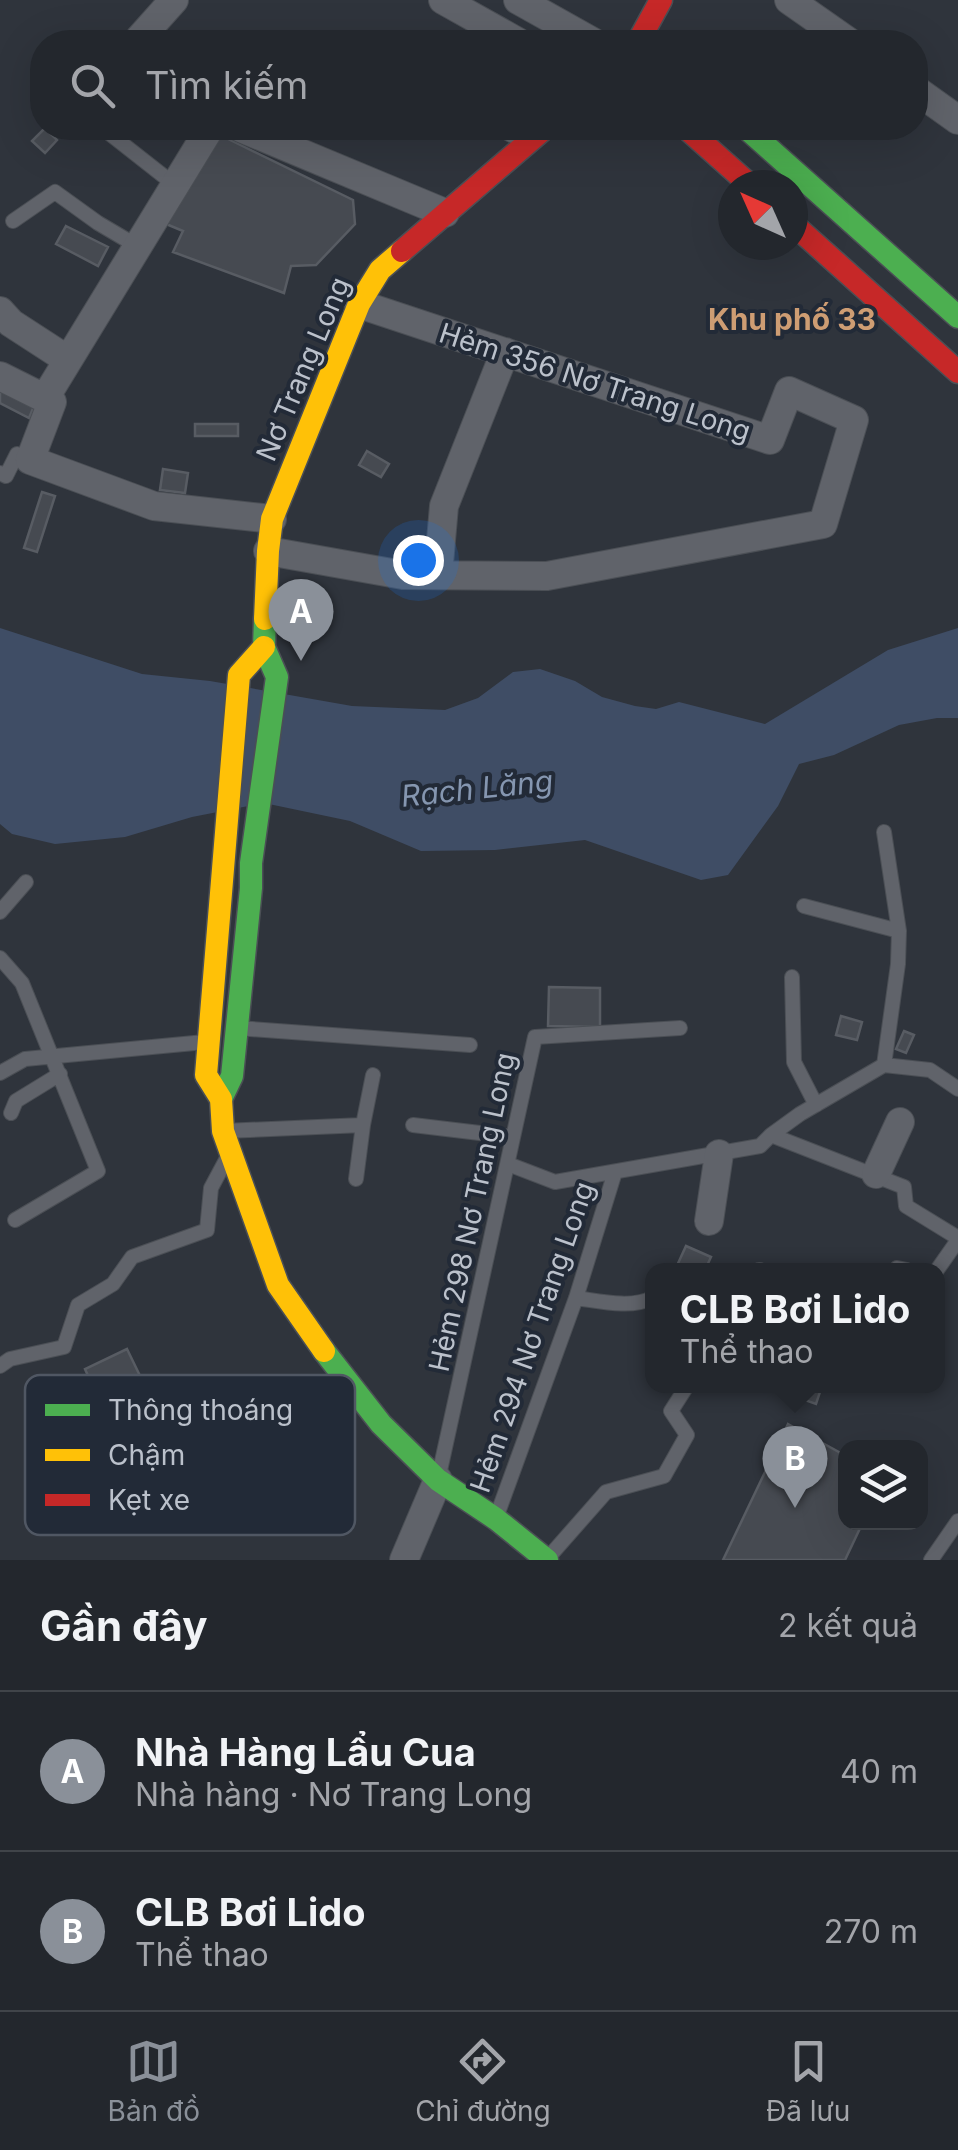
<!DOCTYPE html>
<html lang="vi">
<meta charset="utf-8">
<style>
:root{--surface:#23272d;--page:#2f3339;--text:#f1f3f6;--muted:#a3a5aa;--line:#404449;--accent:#8a9099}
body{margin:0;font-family:Inter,sans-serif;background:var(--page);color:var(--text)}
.controls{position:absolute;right:30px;bottom:30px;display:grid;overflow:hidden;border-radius:20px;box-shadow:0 10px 40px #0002}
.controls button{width:90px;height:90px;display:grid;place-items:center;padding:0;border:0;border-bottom:2px solid var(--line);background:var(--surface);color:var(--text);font:50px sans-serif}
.compass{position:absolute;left:718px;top:170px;width:90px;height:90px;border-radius:50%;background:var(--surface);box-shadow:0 10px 40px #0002;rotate:315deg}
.you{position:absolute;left:418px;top:560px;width:35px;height:35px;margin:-25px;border:8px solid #fff;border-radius:50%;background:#1a73e8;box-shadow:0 0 0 15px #1a73e833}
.badge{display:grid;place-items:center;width:65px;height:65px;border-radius:50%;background:var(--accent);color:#fff;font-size:32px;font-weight:700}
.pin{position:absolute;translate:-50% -82px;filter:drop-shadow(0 2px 5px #0008)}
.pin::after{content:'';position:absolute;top:52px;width:35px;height:30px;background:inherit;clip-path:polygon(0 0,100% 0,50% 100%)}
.popup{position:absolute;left:645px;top:1263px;width:300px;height:130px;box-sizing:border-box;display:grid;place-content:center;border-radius:20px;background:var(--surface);filter:drop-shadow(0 2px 8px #0005);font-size:32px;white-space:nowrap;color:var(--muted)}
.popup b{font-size:38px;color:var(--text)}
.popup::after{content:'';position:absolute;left:50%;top:100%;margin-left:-20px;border:20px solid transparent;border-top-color:var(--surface)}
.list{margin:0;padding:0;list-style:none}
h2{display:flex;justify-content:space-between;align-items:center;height:130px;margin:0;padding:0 40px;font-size:42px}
h2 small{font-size:32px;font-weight:400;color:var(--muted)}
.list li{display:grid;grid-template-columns:65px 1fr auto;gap:30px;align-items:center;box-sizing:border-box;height:160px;padding:0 40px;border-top:2px solid var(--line)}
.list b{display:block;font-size:38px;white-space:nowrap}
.list p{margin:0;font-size:32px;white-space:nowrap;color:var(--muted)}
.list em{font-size:32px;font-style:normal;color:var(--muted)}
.icon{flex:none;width:55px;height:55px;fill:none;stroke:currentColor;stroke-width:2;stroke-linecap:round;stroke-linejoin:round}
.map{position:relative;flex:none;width:958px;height:1560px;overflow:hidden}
.search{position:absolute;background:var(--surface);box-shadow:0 10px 40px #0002;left:30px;right:30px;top:30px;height:110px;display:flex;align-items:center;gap:25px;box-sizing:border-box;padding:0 35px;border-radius:40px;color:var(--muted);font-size:38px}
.sheet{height:450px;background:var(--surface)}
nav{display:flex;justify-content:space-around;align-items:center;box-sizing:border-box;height:140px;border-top:2px solid var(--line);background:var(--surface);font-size:28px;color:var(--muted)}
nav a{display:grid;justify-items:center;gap:5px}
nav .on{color:var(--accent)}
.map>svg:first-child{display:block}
.water{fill:#3f4d65}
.building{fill:#464a51;stroke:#585c63;stroke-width:2.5}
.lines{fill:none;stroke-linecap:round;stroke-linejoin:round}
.lane-casing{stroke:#4b4f55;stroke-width:16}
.street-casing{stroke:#4b4f55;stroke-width:30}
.fast-casing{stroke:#4b4f55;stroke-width:25}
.slow-casing{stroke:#4b4f55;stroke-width:25}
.jam-casing{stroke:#4b4f55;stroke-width:25}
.lane{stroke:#60636a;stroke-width:14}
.street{stroke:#60636a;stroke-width:28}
.fast{stroke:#4caf50;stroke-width:22}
.slow{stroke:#ffc107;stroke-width:22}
.jam{stroke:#c62828;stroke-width:22}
.labels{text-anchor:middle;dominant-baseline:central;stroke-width:8;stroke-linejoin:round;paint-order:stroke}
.street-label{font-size:28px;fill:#bbc1cb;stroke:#222a37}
.neighbourhood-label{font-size:30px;font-weight:bold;fill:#ce9d73;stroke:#222a37}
.water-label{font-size:30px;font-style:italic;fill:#8596b0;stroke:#222a37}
.key{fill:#222a37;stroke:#505763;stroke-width:2.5}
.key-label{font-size:28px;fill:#bbc1cb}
</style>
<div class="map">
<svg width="958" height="1560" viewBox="0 0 958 1560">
<rect width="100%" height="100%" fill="#2f343c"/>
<path class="water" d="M0,628L142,674L210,681L352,706L445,710L478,698L513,672L540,669L575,681L602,697L635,706L656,709L679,702L765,724L888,650L958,628V718H937L899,725L834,755L799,764L778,806L728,875L701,880L585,840L495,850L421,851L350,821L264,803L192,817L125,837L55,844L12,834L0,824Z"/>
<path class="building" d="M45,128L57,140L45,153L32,141Z
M220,135L353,200L355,224L316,265L291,266L284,293L173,252L183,231L154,219Z
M66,226L108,247L98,266L56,244Z
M0,381L37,399L29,418L0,403Z
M195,424H238V436H195Z
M367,451L389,464L381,477L359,465Z
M163,469L188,473L185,493L160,490Z
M42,492L55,496L37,552L24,548Z
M549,987L600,988V1027L548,1026Z
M841,1016L862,1022L857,1040L836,1035Z
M904,1031L914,1035L906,1053L896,1049Z
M686,1246L711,1257L705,1270H675Z
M127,1349L141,1378L98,1398L85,1369Z
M791,1386H822L816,1404L788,1394Z
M788,1424L846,1456V1522H863L845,1560H723Z
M65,1450L79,1460L63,1485L48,1475Z
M148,1480L192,1490L189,1502L146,1492Z"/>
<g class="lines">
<defs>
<path id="lane" d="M498,128L524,142
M105,130L175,185
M13,221L55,192L98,223L137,246
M0,473L6,476L17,454L30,460
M804,906L899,931
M0,912L26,882
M0,958L22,983L98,1171L15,1220
M792,977L794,1062L816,1105
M237,1028L470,1045
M884,1065L930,1070L958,1089
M0,1073L25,1059L205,1042
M11,1113L16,1101L60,1074
M413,1125L513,1137
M224,1131L363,1125
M771,1135L800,1114L884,1065L898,964L899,931L884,832
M508,1164L555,1182L760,1146L771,1135L904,1187L906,1206L958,1238
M356,1179L363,1125L373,1075
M897,1268L907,1270
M759,1270H760
M937,1270L958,1240
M576,1298C599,1301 631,1309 652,1298
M0,1366L10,1359L64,1347L78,1305L113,1284L132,1257L207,1230L211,1188L226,1160
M439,1475L535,1037L680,1028
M496,1518L576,1298L615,1172
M547,1559L606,1492L664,1476L687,1435L671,1411L687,1386
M931,1560L958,1521"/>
<path id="street" d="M443,0L518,42
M518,0L593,42
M789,0L849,42
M146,42L140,38L174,0
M916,90L958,120
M241,128L445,213
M0,311L11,323L68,360
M0,376L52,402L30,460L154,506L272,519
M45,398L210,128
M268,551L403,575L547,576L823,524L854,420L789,391L770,440L359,304
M438,575L444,506L505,352
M876,1174L900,1122
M709,1221L719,1154
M404,1560L438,1480"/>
<path id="fast" d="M746,128L958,317
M221,1099L232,1076L251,888V863L277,677L264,647L265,619
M324,1351L381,1424L438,1480L496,1519L547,1560"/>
<path id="slow" d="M265,619L268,551L272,519L359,304L380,270L402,251
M264,647L239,675L206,1075L221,1099L223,1131L278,1285L324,1351"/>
<path id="jam" d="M638,42L661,0
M686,128L750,185
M793,224L958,372
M402,251L545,128"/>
</defs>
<use href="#lane" class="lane-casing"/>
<use href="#street" class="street-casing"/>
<use href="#fast" class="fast-casing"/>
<use href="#slow" class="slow-casing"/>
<use href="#jam" class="jam-casing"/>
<use href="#lane" class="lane"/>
<use href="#street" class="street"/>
<use href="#fast" class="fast"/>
<use href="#slow" class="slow"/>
<use href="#jam" class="jam"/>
</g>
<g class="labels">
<g class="street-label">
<text transform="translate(303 369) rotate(-67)">Nơ Trang Long</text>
<text transform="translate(595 382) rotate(18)">Hẻm 356 Nơ Trang Long</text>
<text transform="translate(472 1212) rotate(-78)">Hẻm 298 Nơ Trang Long</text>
<text transform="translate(532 1337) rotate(-71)">Hẻm 294 Nơ Trang Long</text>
</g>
<g class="neighbourhood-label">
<text x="792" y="319">Khu phố 33</text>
</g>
<g class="water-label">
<text transform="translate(477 788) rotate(-6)">Rạch Lăng</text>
</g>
</g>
<rect x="25" y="1375" width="330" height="160" rx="15" class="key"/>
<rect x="45" y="1404" width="45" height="12" fill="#4caf50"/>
<rect x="45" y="1449" width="45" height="12" fill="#ffc107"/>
<rect x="45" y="1494" width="45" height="12" fill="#c62828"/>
<g class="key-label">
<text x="108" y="1420">Thông thoáng</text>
<text x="108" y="1465">Chậm</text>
<text x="108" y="1510">Kẹt xe</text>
</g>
</svg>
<div class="controls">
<button><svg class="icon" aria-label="layers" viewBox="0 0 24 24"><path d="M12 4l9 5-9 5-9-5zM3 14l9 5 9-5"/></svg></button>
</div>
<svg class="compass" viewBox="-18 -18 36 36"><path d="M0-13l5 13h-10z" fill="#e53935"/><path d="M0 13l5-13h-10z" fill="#a3a5aa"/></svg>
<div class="you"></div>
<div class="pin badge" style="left:301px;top:661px">A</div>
<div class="pin badge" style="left:795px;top:1508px">B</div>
<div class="popup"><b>CLB Bơi Lido</b>Thể thao</div>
<div class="search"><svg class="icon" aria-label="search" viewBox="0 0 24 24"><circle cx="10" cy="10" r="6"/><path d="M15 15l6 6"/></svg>Tìm kiếm</div>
</div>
<section class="sheet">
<h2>Gần đây<small>2 kết quả</small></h2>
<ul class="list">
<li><span class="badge">A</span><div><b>Nhà Hàng Lẩu Cua</b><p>Nhà hàng · Nơ Trang Long</p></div><em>40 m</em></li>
<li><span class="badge">B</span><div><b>CLB Bơi Lido</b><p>Thể thao</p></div><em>270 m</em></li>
</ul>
</section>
<nav>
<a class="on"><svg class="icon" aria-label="map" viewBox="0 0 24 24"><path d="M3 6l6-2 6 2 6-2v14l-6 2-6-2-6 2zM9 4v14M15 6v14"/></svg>Bản đồ</a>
<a><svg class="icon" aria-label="directions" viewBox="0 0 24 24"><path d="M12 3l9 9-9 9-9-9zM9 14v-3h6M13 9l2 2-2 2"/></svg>Chỉ đường</a>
<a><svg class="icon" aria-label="saved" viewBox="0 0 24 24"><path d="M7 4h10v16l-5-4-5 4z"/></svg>Đã lưu</a>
</nav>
